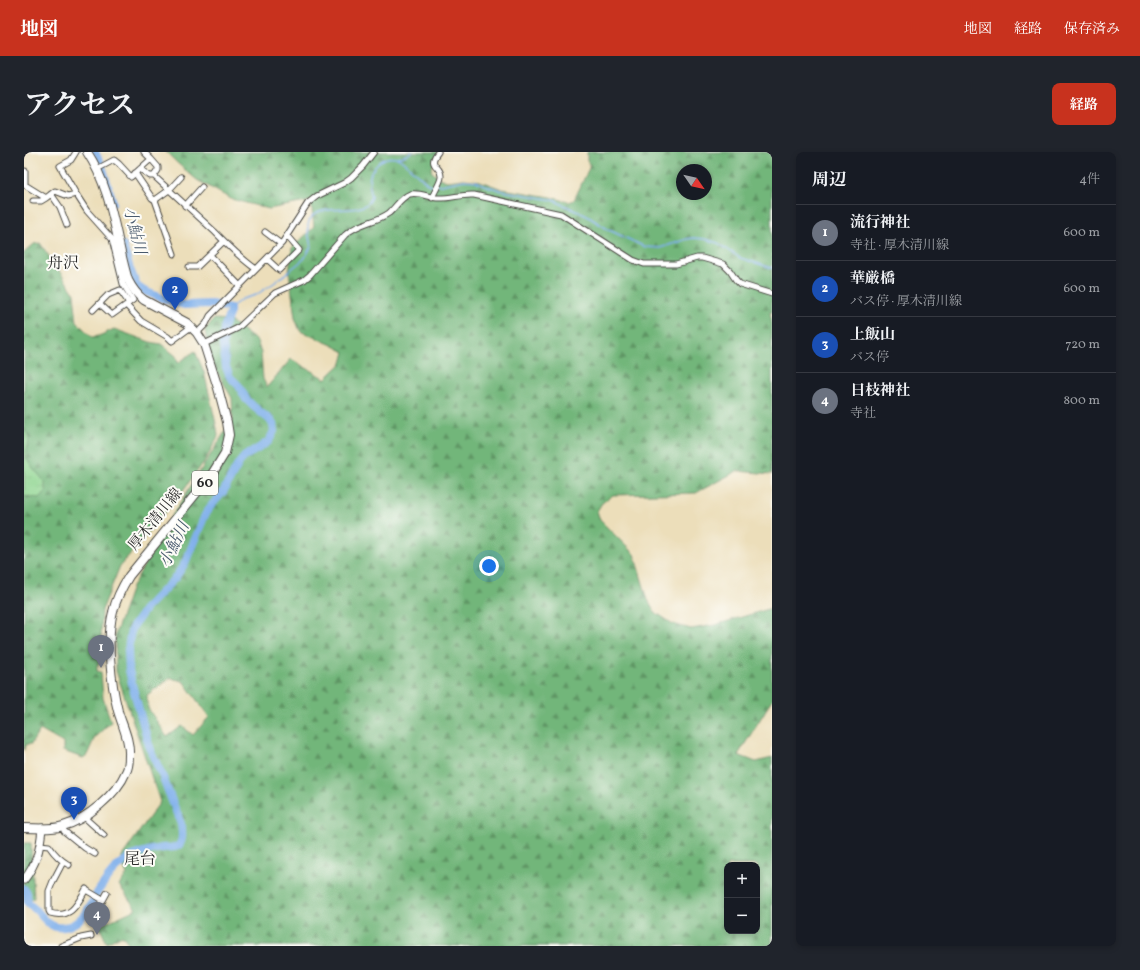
<!DOCTYPE html>
<html lang="ja">
<meta charset="utf-8">
<style>
:root{--surface:#171b24;--page:#20242c;--text:#f1f3f6;--muted:#9ea1a6;--line:#363941;--accent:#c8321e}
body{margin:0;font-family:Vollkorn,"Noto Serif JP",serif;background:var(--page);color:var(--text)}
.controls{position:absolute;right:12px;bottom:12px;display:grid;overflow:hidden;border-radius:8px;box-shadow:0 2px 6px #0003}
.controls button{width:36px;height:36px;display:grid;place-items:center;padding:0;border:0;border-bottom:1px solid var(--line);background:var(--surface);color:var(--text);font:20px sans-serif}
.compass{position:absolute;left:652px;top:12px;width:36px;height:36px;border-radius:50%;background:var(--surface);box-shadow:0 2px 6px #0003;rotate:124deg}
.you{position:absolute;left:465px;top:414px;width:14px;height:14px;margin:-10px;border:3px solid #fff;border-radius:50%;background:#1a73e8;box-shadow:0 0 0 6px #1a73e833}
.badge{display:grid;place-items:center;width:26px;height:26px;border-radius:50%;background:var(--accent);color:#fff;font-size:13px;font-weight:700}
.pin{position:absolute;translate:-50% -33px;filter:drop-shadow(0 1px 2px #0008)}
.pin::after{content:'';position:absolute;top:21px;width:14px;height:12px;background:inherit;clip-path:polygon(0 0,100% 0,50% 100%)}
.list{margin:0;padding:0;list-style:none}
h2{display:flex;justify-content:space-between;align-items:center;height:52px;margin:0;padding:0 16px;font-size:17px}
h2 small{font-size:13px;font-weight:400;color:var(--muted)}
.list li{display:grid;grid-template-columns:26px 1fr auto;gap:12px;align-items:center;box-sizing:border-box;height:56px;padding:0 16px;border-top:1px solid var(--line)}
.list b{display:block;font-size:15px;white-space:nowrap}
.list p{margin:0;font-size:13px;white-space:nowrap;color:var(--muted)}
.list em{font-size:13px;font-style:normal;color:var(--muted)}
.map{position:relative;flex:none;width:748px;height:794px;overflow:hidden;border-radius:8px}
header{display:flex;align-items:center;gap:24px;box-sizing:border-box;height:56px;padding:0 20px;background:var(--accent);color:#fff}
header strong{font-size:19px}
nav{display:flex;gap:22px;margin-inline-start:auto;font-size:14px}
.intro{display:flex;align-items:center;justify-content:space-between;box-sizing:border-box;height:96px;padding:0 24px}
h1{margin:0;font-size:28px}
.button{padding:10px 18px;border-radius:8px;background:var(--accent);color:#fff;font-size:14px;font-weight:700}
main{display:flex;gap:24px;padding:0 24px}
aside{flex:1;background:var(--surface);border-radius:8px;box-shadow:0 2px 6px #0003}
.map>svg:first-child{display:block}
.forest{fill:url(#forest-firs);stroke:#4e7052;fill-rule:evenodd}
.park{fill:url(#park-tufts);stroke:#5c805e}
.lines{fill:none;stroke-linecap:round;stroke-linejoin:round}
.stream{stroke:#80b0eb;stroke-width:1.5}
.river{stroke:#80b0eb;stroke-width:8}
.street-casing{stroke:#484640;stroke-width:7}
.secondary-casing{stroke:#484640;stroke-width:9}
.primary-casing{stroke:#484640;stroke-width:10}
.street{stroke:#fff;stroke-width:5}
.secondary{stroke:#fff;stroke-width:7}
.primary{stroke:#fff;stroke-width:8}
.labels{text-anchor:middle;dominant-baseline:central;stroke-width:4;stroke-linejoin:round;paint-order:stroke}
.shield{fill:#fdfcf7;stroke:#6a6a68;stroke-width:1}
.shield-label{font-size:14px;font-weight:bold;fill:#2b2b2b}
.street-label{font-size:15px;fill:#2b2b2b;stroke:#fdfcf7}
.water-label{font-size:16px;font-style:italic;fill:#495a6e;stroke:#fdfcf7}
.neighbourhood-label{font-size:16px;fill:#2b2b2b;stroke:#fdfcf7}
</style>
<header>
<strong>地図</strong>
<nav><a>地図</a><a>経路</a><a>保存済み</a></nav>
</header>
<div class="intro"><h1>アクセス</h1><a class="button">経路</a></div>
<main>
<div class="map">
<svg width="748" height="794" viewBox="0 0 748 794">
<defs>
<pattern id="forest-firs" width="22" height="20" patternUnits="userSpaceOnUse"><rect width="22" height="20" fill="#72b67a"/><path d="M5 1l3.5 6h-7zM16 11l3.5 6h-7z" fill="#5e9464"/></pattern>
<pattern id="park-tufts" width="24" height="20" patternUnits="userSpaceOnUse"><rect width="24" height="20" fill="#8ed590"/><path d="M3 7l-1-3M5 7V3M7 7l1-3M15 17l-1-3M17 17v-4M19 17l1-3" fill="none" stroke="#7bb77c"/></pattern>
</defs>
<rect width="100%" height="100%" fill="#fdfcf7"/>
<filter id="ink" filterUnits="userSpaceOnUse"><feTurbulence type="fractalNoise" baseFrequency=".025" numOctaves="2"/><feDisplacementMap in="SourceGraphic" scale="8" xChannelSelector="R" yChannelSelector="G"/><feConvolveMatrix kernelMatrix="1 2 1 2 8 2 1 2 1" color-interpolation-filters="sRGB"/></filter>
<filter id="wash" filterUnits="userSpaceOnUse"><feTurbulence type="fractalNoise" baseFrequency=".012" numOctaves="4" result="noise"/><feDisplacementMap in="SourceGraphic" scale="16" xChannelSelector="R" yChannelSelector="G"/><feGaussianBlur stdDeviation="0.9" result="paint"/><feColorMatrix in="noise" values="0 0 0 0 0 0 0 0 0 0 0 0 0 0 0 0 0 1.4 0 .05"/><feComposite in="paint" operator="in"/></filter>
<g filter="url(#wash)">
<rect width="100%" height="100%" fill="#ecdeba"/>
<path class="forest" d="M142,0H415L411,7L407,19L415,26L423,29L440,27L456,29L478,37L527,45L545,50L550,48L566,14L563,9V0H748V160H746L748,172V322L713,319L672,341L589,343L578,351L573,359L576,368L610,402L624,448L631,460L649,472L667,477L691,473L748,456V548L714,603L732,610L748,606V794H104L105,792L98,783L83,791L75,774L112,757L95,733L103,722L96,707L136,650L92,519L91,483L108,435L144,370L209,267L208,246L185,206L181,178L190,167L205,168L233,189L237,201L239,227L243,235L267,207L301,227L318,211L321,200L308,193L276,179L271,166L265,119L268,96L290,75L287,49L245,57L207,47L173,28L152,10ZM658,18H682V42H658ZM146,526L159,529L185,565L169,583L158,574L143,585L124,556L123,543ZM703,713H733V779H703Z
M16,91L50,141L53,170L68,185L75,184L90,177L126,190L137,192L152,204L154,211L171,199L180,220L193,276L194,284L182,307L155,344L96,414L78,458L76,511L73,513V519L77,520L79,546L87,570L71,585L63,603L59,606L39,599V591L16,578L7,592H3L0,598V101L10,92Z
M0,691H7L10,746L0,750Z"/>
<path class="park" d="M0,274L5,286L2,305L9,316L21,330V339L15,346L0,344Z"/>
<g class="lines">
<path class="stream" d="M374,6L382,12L404,32L406,33H417L440,28L452,29L460,33L479,39L529,48L542,54L563,64L585,78L621,95L636,96L663,87L670,86L680,87L694,91L716,106L748,116
M206,156L218,147L232,143L250,131L280,107L287,95C286,88 283,80 284,73C288,47 331,66 345,50C345,50 348,45 348,45C344,31 343,21 355,11C358,9 360,6 363,6C366,5 370,6 373,6C378,5 383,3 387,0"/>
<path class="river" d="M71,0L79,17L89,50
M0,737L3,741L4,751C7,754 10,756 13,759C17,763 21,769 26,772C35,779 49,774 56,767C64,760 68,750 73,741C81,729 90,715 103,707C113,701 126,698 138,696C143,695 151,697 155,693C160,687 158,678 157,672L138,623L128,602L125,593L109,536L105,518L104,498L106,484L108,476L122,456L151,426L161,411L181,363L186,355L199,340L215,311L221,304L235,296L245,289L250,279L249,272L246,268L229,254L222,247L215,234L206,225L202,215L199,193L200,176L206,160V156L188,152L160,153L143,148L120,139L113,134L106,117L99,93"/>
</g>
</g>
<g filter="url(#ink)">
<g class="lines">
<defs>
<path id="street" d="M52,0L47,8L36,14L52,42L63,59L88,87L99,132L109,148L88,163L76,152
M127,7L134,15V18L130,24
M73,17L90,8L95,12L107,25L127,7L120,0
M116,17L126,24H130L191,80C205,94 216,106 232,117
M1,19V33L22,46L31,39L44,44L52,42
M111,21L128,46L131,48
M27,42L36,55L43,73
M408,46C410,40 417,30 417,25C418,13 402,15 414,0
M9,49H17L22,46
M161,54L178,35
M241,80L257,92
M150,102L131,48L145,38L157,25
M186,103L216,134
M243,107L255,118L275,98L263,84
M165,115H173L199,90
M102,153L117,169L144,185L148,189L167,175
M69,158L84,143L96,138L105,151
M173,181L182,172L186,164L258,91L284,51L293,44L320,31L327,26L339,14L350,0
M180,192L214,176L251,141L280,128L286,123L321,83C335,70 351,71 365,61C372,55 377,45 386,42C395,40 404,45 413,46C426,47 437,42 450,43L537,62L609,108L620,112H652L673,106H678L699,112L706,119L712,128L716,132L748,142
M60,665L80,683
M39,675L40,679L61,696L71,702
M16,693L25,694C31,703 36,708 45,713
M39,710L29,729L25,739V759L26,761C47,767 53,753 62,737
M62,738L79,748
M73,759L83,741
M37,794L57,786L67,784"/>
<path id="secondary" d="M0,728C13,711 16,698 18,676"/>
<path id="primary" d="M0,676C13,676 27,678 39,674C62,668 93,642 102,620C105,615 105,609 105,603C106,588 98,573 94,559C87,532 82,486 89,460C92,447 98,435 105,424L188,322L201,301L205,283L203,270L194,236L180,192L173,181L163,171L120,148C113,143 108,136 104,128C91,85 89,39 63,0"/>
</defs>
<use href="#street" class="street-casing"/>
<use href="#secondary" class="secondary-casing"/>
<use href="#primary" class="primary-casing"/>
<use href="#street" class="street"/>
<use href="#secondary" class="secondary"/>
<use href="#primary" class="primary"/>
</g>
</g>
<g class="labels">
<rect class="shield" x="168" y="319" width="26" height="24" rx="3"/>
<g class="shield-label">
<text x="181" y="331">60</text>
</g>
<g class="street-label">
<text transform="translate(132 368) rotate(-51)">厚木清川線</text>
</g>
<g class="water-label">
<text transform="translate(110 79) rotate(76)">小鮎川</text>
<text transform="translate(151 393) rotate(-64)">小鮎川</text>
</g>
<g class="neighbourhood-label">
<text x="39" y="112">舟沢</text>
<text x="116" y="708">尾台</text>
</g>
</g>
</svg>
<div class="controls">
<button>+</button>
<button>−</button>
</div>
<svg class="compass" viewBox="-18 -18 36 36"><path d="M0-13l5 13h-10z" fill="#e53935"/><path d="M0 13l5-13h-10z" fill="#9ea1a6"/></svg>
<div class="you"></div>
<div class="pin badge" style="left:77px;top:516px;background:#6b7280">1</div>
<div class="pin badge" style="left:151px;top:158px;background:#1a4fb4">2</div>
<div class="pin badge" style="left:50px;top:668px;background:#1a4fb4">3</div>
<div class="pin badge" style="left:73px;top:783px;background:#6b7280">4</div>
</div>
<aside>
<h2>周辺<small>4件</small></h2>
<ul class="list">
<li><span class="badge" style="background:#6b7280">1</span><div><b>流行神社</b><p>寺社 · 厚木清川線</p></div><em>600 m</em></li>
<li><span class="badge" style="background:#1a4fb4">2</span><div><b>華厳橋</b><p>バス停 · 厚木清川線</p></div><em>600 m</em></li>
<li><span class="badge" style="background:#1a4fb4">3</span><div><b>上飯山</b><p>バス停</p></div><em>720 m</em></li>
<li><span class="badge" style="background:#6b7280">4</span><div><b>日枝神社</b><p>寺社</p></div><em>800 m</em></li>
</ul>
</aside>
</main>
